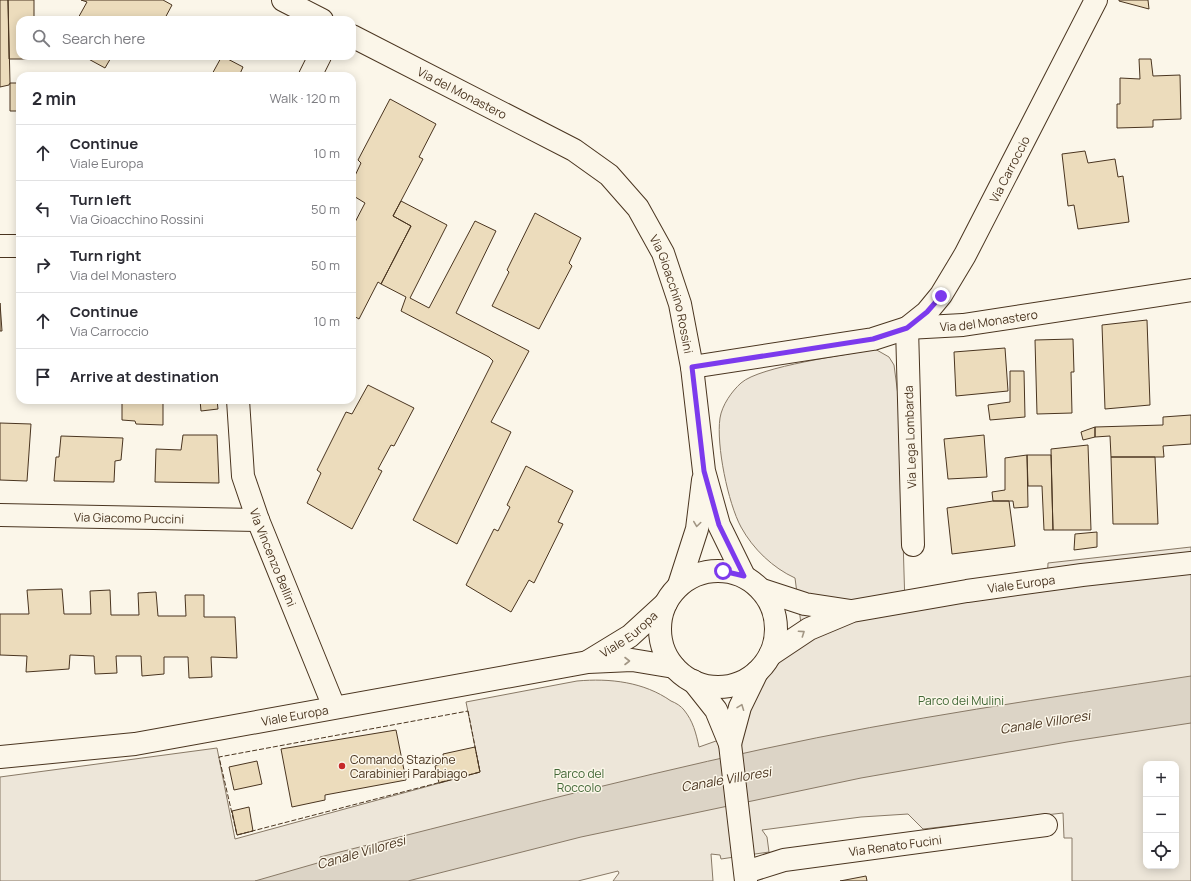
<!DOCTYPE html>
<meta charset="utf-8">
<style>
:root{--surface:#fff;--page:#f2f2f3;--text:#2b2b33;--muted:#7c7c81;--line:#e1e1e2}
body{margin:0;font-family:Manrope,sans-serif;background:var(--page);color:var(--text)}
.controls{position:absolute;right:12px;bottom:12px;display:grid;overflow:hidden;border-radius:8px;box-shadow:0 2px 10px #0003}
.controls button{width:36px;height:36px;display:grid;place-items:center;padding:0;border:0;border-bottom:1px solid var(--line);background:var(--surface);color:var(--text);font:20px sans-serif}
.stop{position:absolute;width:12px;height:12px;margin:-9px;border:3px solid #7c3aed;border-radius:50%;background:#fff}
.stop.end{background:#7c3aed;border-color:#fff;box-shadow:0 1px 4px #0008}
.list{margin:0;padding:0;list-style:none}
h2{display:flex;justify-content:space-between;align-items:center;height:52px;margin:0;padding:0 16px;font-size:17px}
h2 small{font-size:13px;font-weight:400;color:var(--muted)}
.list li{display:grid;grid-template-columns:26px 1fr auto;gap:12px;align-items:center;box-sizing:border-box;height:56px;padding:0 16px;border-top:1px solid var(--line)}
.list b{display:block;font-size:15px;white-space:nowrap}
.list p{margin:0;font-size:13px;white-space:nowrap;color:var(--muted)}
.list em{font-size:13px;font-style:normal;color:var(--muted)}
.icon{flex:none;width:22px;height:22px;fill:none;stroke:currentColor;stroke-width:2;stroke-linecap:round;stroke-linejoin:round}
.map{position:relative;flex:none;width:1191px;height:881px;overflow:hidden}
.search{position:absolute;background:var(--surface);box-shadow:0 2px 10px #0003;left:16px;top:16px;width:340px;height:44px;display:flex;align-items:center;gap:10px;box-sizing:border-box;padding:0 14px;border-radius:12px;color:var(--muted);font-size:15px}
.panel{position:absolute;background:var(--surface);box-shadow:0 2px 10px #0003;left:16px;top:72px;width:340px;height:332px;border-radius:12px}
.map>svg:first-child{display:block}
.green{fill:#ede6d9;stroke:#887966;fill-rule:evenodd}
.water{fill:#dcd4c6;stroke:#887966}
.building{fill:#ecdcbc;stroke:#4a3520}
.lines{fill:none;stroke-linecap:round;stroke-linejoin:round}
.minor-casing{stroke:#4a3520;stroke-width:24}
.minor{stroke:#fbf6e9;stroke-width:22}
.fence{stroke:#4a3520;stroke-width:1;stroke-dasharray:5 2;stroke-linecap:butt}
.oneway{stroke:#a29684}
.route{stroke:#7c3aed;stroke-width:5}
.poi-dot{fill:#c62828;stroke:#fbf6e9;stroke-width:1.5}
.labels{text-anchor:middle;dominant-baseline:central;stroke-width:3;stroke-linejoin:round;paint-order:stroke}
.street-label{font-size:12px;fill:#4a3520;stroke:#fbf6e9}
.park-label{font-size:12px;fill:#436837;stroke:#fbf6e9}
.poi-label{font-size:12px;fill:#4a3520;stroke:#fbf6e9;text-anchor:start}
.water-label{font-size:13px;font-style:italic;fill:#4a3520;stroke:#fbf6e9}
</style>
<div class="map">
<svg width="1191" height="881" viewBox="0 0 1191 881">
<rect width="100%" height="100%" fill="#fbf6e9"/>
<path class="green" d="M875,349L889,357L894,365L899,403L905,606L1047,586L1048,563L1191,547V881H1072V838H1064L1063,813L923,829L908,814L861,817L762,830L767,837L769,852L721,859L720,855L711,854L713,881H613L619,873L618,871L578,881H0V777L217,748L235,839L480,772L466,702L577,681C610,678 644,682 671,701C676,703 681,706 684,710C693,721 696,733 699,747L733,735L748,667L765,647L801,624L795,578C773,568 753,549 741,527C728,503 716,445 720,418C722,405 732,391 741,383C760,366 847,355 875,349ZM1146,764H1176V866H1146Z"/>
<path class="water" d="M1191,676V723L1067,742L861,778L581,837L408,881H255L321,862L320,857C468,820 615,781 763,749C905,718 1048,698 1191,676Z"/>
<path class="building" d="M0,0H8L10,83L9,85L0,87Z
M8,0H34V20H20V56H35V59H9Z
M81,0H163L172,5L164,20H77L87,2Z
M1119,0H1148L1149,9L1119,1Z
M83,56H112L105,68Z
M222,56L243,67L239,76H211Z
M1139,59H1151L1153,76L1180,75L1181,119L1153,120V127L1117,128V104H1120V78L1140,79Z
M10,83H20V111H10Z
M390,99L436,124L419,157L423,159L393,216L411,226L381,284L378,282L359,319L352,315V228L365,203L352,195V182L361,163L358,160Z
M1085,151L1088,163L1115,159L1118,177L1123,176L1129,222L1078,229L1074,205L1068,206L1062,154Z
M401,201L447,225L410,298L429,308L475,221L496,231L456,313L529,351L491,422L511,432L457,544L413,520L493,361L489,357L401,311L406,297L381,284L411,226L393,216Z
M535,213L581,238L569,263L572,266L539,329L492,306L509,272L507,270Z
M19,287H20V334Z
M0,303L2,331H0Z
M1147,320L1150,405L1105,409L1102,325Z
M1073,339L1074,372H1071L1072,413L1037,414L1035,340Z
M1005,348L1008,391L956,396L954,352Z
M1010,371H1024L1025,417L990,420L988,405L1010,402Z
M368,385L414,408L394,446L391,445L378,469L382,471L352,529L307,503L321,473L317,470L346,412L352,414Z
M122,400H163V425L136,424L135,421L122,420Z
M200,400H217L218,409L201,411Z
M1191,415V444L1163,446L1164,457H1111L1110,436L1095,437V427L1163,425V417Z
M0,423L31,424L27,481L0,480Z
M1095,427V437L1083,440L1081,432Z
M183,435H217L219,483L155,482L156,449L181,450Z
M984,435L987,477L948,479L944,439Z
M61,436L123,438L121,460L115,461L114,482L54,481L56,457H59Z
M1088,445L1091,530H1053L1051,449Z
M1027,455H1051L1053,530H1044L1042,486H1028Z
M1027,455L1028,507L1014,508L1013,501H993L992,492L1005,490V458Z
M1111,457H1155L1158,524H1113Z
M526,466L573,491L558,522L563,524L534,583L529,580L511,612L466,585L494,529L498,531L510,507L507,505Z
M993,501H1009L1015,546L952,554L947,508Z
M1097,532V547L1074,550L1075,534Z
M62,589L64,614H91L90,591L110,590L111,615H139L138,593L156,592L158,616H186L185,595H204V617H235L237,658L211,657L212,677L189,678L188,657H164V674L142,676L141,656H116L117,673L95,674L94,656L70,655L69,669L26,672L27,656L0,655V614H29L27,590Z
M396,730L406,780L325,795V800L292,807L281,749Z
M475,747L480,772L439,783L435,766L444,763L443,754Z
M257,761L262,784L234,790L229,767Z
M249,807L253,831L237,835L232,811Z
M866,876L867,881H840Z"/>
<g class="lines">
<defs>
<g id="minor">
<path d="M283,0L322,20"/>
<path id="s1" d="M352,36L574,150L609,175L638,208L663,253L680,304L692,367L704,471L719,525L744,576"/>
<path d="M310,76L320,56"/>
<path d="M0,246H20"/>
<path id="s2" d="M692,367L873,339L907,328L963,325L1191,290"/>
<path id="s3" d="M238,400L243,476L258,520L334,707"/>
<path id="s4" d="M0,515L258,520"/>
<path id="s5" d="M913,545L907,328L927,312L941,295L965,255L1096,0"/>
<circle cx="718" cy="629" r="58"/>
<path d="M679,585L697,529L703,480"/>
<path d="M762,590L805,604L851,611"/>
<path id="s6" d="M770,655L809,629L852,611L967,591L1082,575L1191,563"/>
<path id="s7" d="M589,661L630,636L666,603"/>
<path d="M693,681L716,710L730,744L746,881"/>
<path d="M730,744L740,707L757,672"/>
<path id="s8" d="M0,757L135,744L588,662L632,660L674,667"/>
<path id="s9" d="M746,872L784,860L1046,825"/>
</g>
</defs>
<use href="#minor" class="minor-casing"/>
<use href="#minor" class="minor"/>
<path class="fence" d="M468,711L480,772L237,835L219,757Z"/>
</g>
<defs><path id="oneway-chevron" d="M-2-3.5L2.5 0L-2 3.5" fill="none" stroke-width="1.6" stroke-linecap="round" stroke-linejoin="round"/></defs>
<g class="oneway">
<use href="#oneway-chevron" transform="translate(697 524) rotate(98)"/>
<use href="#oneway-chevron" transform="translate(802 633) rotate(-34)"/>
<use href="#oneway-chevron" transform="translate(627 661)"/>
<use href="#oneway-chevron" transform="translate(741 707) rotate(-69)"/>
</g>
<g class="lines">
<path class="route" d="M723,571L744,576L719,525L704,471L692,367L873,339L907,328L927,312L941,296"/>
</g>
<circle class="poi-dot" cx="342" cy="766" r="4"/>
<g class="labels">
<g class="street-label">
<text stroke="none"><textPath href="#s1" startOffset="124">Via del Monastero</textPath></text>
<text stroke="none"><textPath href="#s5" startOffset="408">Via Carroccio</textPath></text>
<text stroke="none"><textPath href="#s1" startOffset="430">Via Gioacchino Rossini</textPath></text>
<text stroke="none"><textPath href="#s2" startOffset="301">Via del Monastero</textPath></text>
<text transform="translate(910 437) rotate(-92)">Via Lega Lombarda</text>
<text stroke="none"><textPath href="#s4" startOffset="129">Via Giacomo Puccini</textPath></text>
<text stroke="none"><textPath href="#s3" startOffset="163">Via Vincenzo Bellini</textPath></text>
<text stroke="none"><textPath href="#s6" startOffset="265">Viale Europa</textPath></text>
<text stroke="none"><textPath href="#s7" startOffset="48">Viale Europa</textPath></text>
<text stroke="none"><textPath href="#s8" startOffset="298">Viale Europa</textPath></text>
<text stroke="none"><textPath href="#s9" startOffset="152">Via Renato Fucini</textPath></text>
</g>
<g class="park-label">
<text x="961" y="700">Parco dei Mulini</text>
<text x="579" y="773">Parco del<tspan x="579" dy="14">Roccolo</tspan></text>
</g>
<g class="poi-label">
<text x="350" y="759">Comando Stazione<tspan x="350" dy="14">Carabinieri Parabiago</tspan></text>
</g>
<g class="water-label">
<text transform="translate(1045 722) rotate(-9)">Canale Villoresi</text>
<text transform="translate(726 779) rotate(-10)">Canale Villoresi</text>
<text transform="translate(361 852) rotate(-16)">Canale Villoresi</text>
</g>
</g>
</svg>
<div class="controls">
<button>+</button>
<button>−</button>
<button><svg class="icon" aria-label="locate" viewBox="0 0 24 24"><circle cx="12" cy="12" r="6"/><path d="M12 2v4M12 18v4M2 12h4M18 12h4"/></svg></button>
</div>
<div class="stop" style="left:723px;top:571px"></div>
<div class="stop end" style="left:941px;top:296px"></div>
<div class="search"><svg class="icon" aria-label="search" viewBox="0 0 24 24"><circle cx="10" cy="10" r="6"/><path d="M15 15l6 6"/></svg>Search here</div>
<section class="panel">
<h2>2 min<small>Walk · 120 m</small></h2>
<ul class="list">
<li><svg class="icon" aria-label="ahead" viewBox="0 0 24 24"><path d="M12 20V5M6 11l6-6 6 6"/></svg><div><b>Continue</b><p>Viale Europa</p></div><em>10 m</em></li>
<li><svg class="icon" aria-label="left" viewBox="0 0 24 24"><path d="M17 20v-9H6M10 6l-5 5 5 5"/></svg><div><b>Turn left</b><p>Via Gioacchino Rossini</p></div><em>50 m</em></li>
<li><svg class="icon" aria-label="right" viewBox="0 0 24 24"><path d="M7 20v-9h11M14 6l5 5-5 5"/></svg><div><b>Turn right</b><p>Via del Monastero</p></div><em>50 m</em></li>
<li><svg class="icon" aria-label="ahead" viewBox="0 0 24 24"><path d="M12 20V5M6 11l6-6 6 6"/></svg><div><b>Continue</b><p>Via Carroccio</p></div><em>10 m</em></li>
<li><svg class="icon" aria-label="arrive" viewBox="0 0 24 24"><path d="M6 21V4h12l-3 4 3 4H6"/></svg><div><b>Arrive at destination</b></div></li>
</ul>
</section>
</div>
